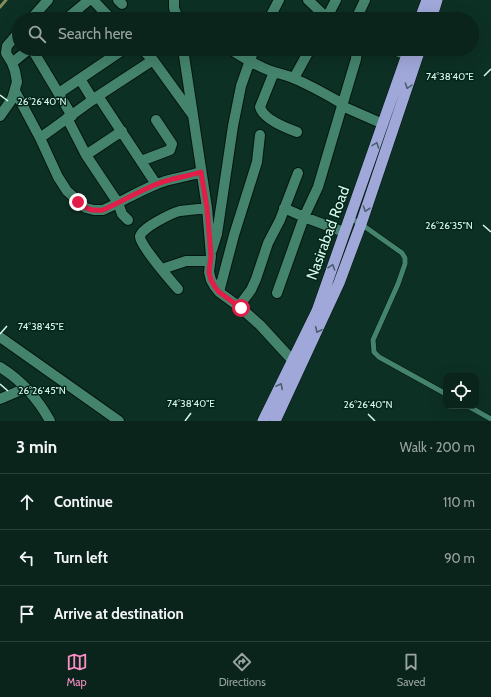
<!DOCTYPE html>
<meta charset="utf-8">
<style>
:root{--surface:#0a241b;--page:#183028;--text:#f1f3f6;--muted:#99a4a3;--line:#2a413a;--accent:#fa8fc8}
body{margin:0;font-family:Cabin,sans-serif;background:var(--page);color:var(--text)}
.controls{position:absolute;right:12px;bottom:12px;display:grid;overflow:hidden;border-radius:8px;box-shadow:0 4px 16px #0002}
.controls button{width:36px;height:36px;display:grid;place-items:center;padding:0;border:0;border-bottom:1px solid var(--line);background:var(--surface);color:var(--text);font:20px sans-serif}
.stop{position:absolute;width:12px;height:12px;margin:-9px;border:3px solid #e11d48;border-radius:50%;background:#fff}
.stop.end{background:#e11d48;border-color:#fff;box-shadow:0 1px 4px #0008}
.list{margin:0;padding:0;list-style:none}
h2{display:flex;justify-content:space-between;align-items:center;height:52px;margin:0;padding:0 16px;font-size:17px}
h2 small{font-size:13px;font-weight:400;color:var(--muted)}
.list li{display:grid;grid-template-columns:26px 1fr auto;gap:12px;align-items:center;box-sizing:border-box;height:56px;padding:0 16px;border-top:1px solid var(--line)}
.list b{display:block;font-size:15px;white-space:nowrap}
.list em{font-size:13px;font-style:normal;color:var(--muted)}
.icon{flex:none;width:22px;height:22px;fill:none;stroke:currentColor;stroke-width:2;stroke-linecap:round;stroke-linejoin:round}
.map{position:relative;flex:none;width:491px;height:421px;overflow:hidden}
.search{position:absolute;background:var(--surface);box-shadow:0 4px 16px #0002;left:12px;right:12px;top:12px;height:44px;display:flex;align-items:center;gap:10px;box-sizing:border-box;padding:0 14px;border-radius:22px;color:var(--muted);font-size:15px}
.sheet{height:220px;background:var(--surface)}
nav{display:flex;justify-content:space-around;align-items:center;box-sizing:border-box;height:56px;border-top:1px solid var(--line);background:var(--surface);font-size:11px;color:var(--muted)}
nav a{display:grid;justify-items:center;gap:2px}
nav .on{color:var(--accent)}
.map>svg:first-child{display:block}
.lines{fill:none;stroke-linecap:round;stroke-linejoin:round}
.stream{stroke:#848d5a;stroke-width:3}
.service-casing{stroke:#03160f;stroke-width:6}
.minor-casing{stroke:#03160f;stroke-width:12}
.tertiary-casing{stroke:#03160f;stroke-width:12}
.trunk-casing{stroke:#03160f;stroke-width:12}
.service{stroke:#44836c;stroke-width:5}
.minor{stroke:#44836c;stroke-width:10}
.tertiary{stroke:#44836c;stroke-width:10}
.trunk{stroke:#a0a8da;stroke-width:11}
.oneway{stroke:#4a6071}
.route{stroke:#e11d48;stroke-width:5}
.ticks{fill:none;stroke:#d8f8ea;stroke-width:1.5}
.labels{text-anchor:middle;dominant-baseline:central;stroke-width:3;stroke-linejoin:round;paint-order:stroke}
.street-label{font-size:15px;fill:#d8f8ea;stroke:#03261b}
.ticks-label{font-size:10px;text-anchor:middle;fill:#d8f8ea;stroke:#03261b;stroke-width:3;stroke-linejoin:round;paint-order:stroke}
</style>
<div class="map">
<svg width="491" height="421" viewBox="0 0 491 421">
<rect width="100%" height="100%" fill="#0d3024"/>
<g class="lines">
<path class="stream" d="M0,7L6,0"/>
<defs>
<path id="service" d="M350,218L361,224L402,253L405,258V264L398,284L373,340L374,352L379,357L446,394
M468,406L491,419"/>
<path id="minor" d="M93,0L111,19
M118,0L122,4
M174,0V8L178,19
M308,0L328,19
M31,19L48,0
M66,19L89,0
M269,19L279,0
M326,19L336,0
M356,19L365,0
M32,49L72,116
M142,49L153,60L192,114
M183,49L207,208L211,256L209,272L211,280L215,287L219,292L241,308L260,325L293,361
M230,49C243,57 256,66 271,71C279,74 288,75 295,79C312,86 327,95 343,104
M357,49L356,59L342,106L383,124
M391,49L407,55
M12,63L29,49
M274,72L260,107C263,119 286,128 297,132
M294,78L310,49
M80,79L93,100
M15,91L40,138L58,177L67,191L86,208L94,210H103C121,202 139,191 157,184C171,178 187,177 201,172
M59,93L124,49
M98,96L156,184
M0,116L12,99L17,82L15,71L12,63L6,53L7,46L19,32
M67,118L86,155L118,203L122,214L128,220
M40,138L98,96L153,60
M86,155L122,131
M141,161L170,150L172,144L156,120
M284,208L304,217L344,232
M212,250L217,234L233,126L241,86L254,49
M162,269L186,261H210
M178,289C171,281 141,246 140,237C139,229 172,213 180,211C189,210 198,209 207,208
M219,292L234,235L257,162L260,135
M277,293L304,217L318,187L342,106
M239,306L251,290L256,279L268,243L280,220L298,173
M0,367C21,380 38,399 50,421
M0,399L26,388"/>
<path id="tertiary" d="M0,337L119,421"/>
<path id="trunk" d="M420,19L427,0
M431,19L437,0
M263,421L317,311L409,49
M275,421L339,283L361,224L420,49"/>
</defs>
<use href="#service" class="service-casing"/>
<use href="#minor" class="minor-casing"/>
<use href="#tertiary" class="tertiary-casing"/>
<use href="#trunk" class="trunk-casing"/>
<use href="#service" class="service"/>
<use href="#minor" class="minor"/>
<use href="#tertiary" class="tertiary"/>
<use href="#trunk" class="trunk"/>
</g>
<defs><path id="oneway-chevron" d="M-2-3.5L2.5 0L-2 3.5" fill="none" stroke-width="1.6" stroke-linecap="round" stroke-linejoin="round"/></defs>
<g class="oneway">
<use href="#oneway-chevron" transform="translate(408 86) rotate(108)"/>
<use href="#oneway-chevron" transform="translate(376 145) rotate(-70)"/>
<use href="#oneway-chevron" transform="translate(366 209) rotate(109)"/>
<use href="#oneway-chevron" transform="translate(332 267) rotate(-71)"/>
<use href="#oneway-chevron" transform="translate(318 330) rotate(115)"/>
<use href="#oneway-chevron" transform="translate(280 386) rotate(-64)"/>
</g>
<g class="lines">
<path class="route" d="M78,202C88,210 91,211 103,210C121,202 139,191 157,184C171,178 186,177 201,172L207,208L211,256L209,272L211,280L215,287L219,292L241,308"/>
</g>
<path class="ticks" d="M484,76L491,69M0,95L8,101M483,225L491,232M0,334L7,326M0,384L8,391M368,414L375,421M185,421L191,413"/>
<g class="labels">
<g class="street-label">
<text transform="translate(328 233) rotate(-70)">Nasirabad Road</text>
</g>
</g>
<g class="ticks-label">
<text x="450" y="80">74°38'40"E</text>
<text x="42" y="105">26°26'40"N</text>
<text x="449" y="229">26°26'35"N</text>
<text x="41" y="330">74°38'45"E</text>
<text x="42" y="394">26°26'45"N</text>
<text x="191" y="407">74°38'40"E</text>
<text x="368" y="408">26°26'40"N</text>
</g>
</svg>
<div class="controls">
<button><svg class="icon" aria-label="locate" viewBox="0 0 24 24"><circle cx="12" cy="12" r="6"/><path d="M12 2v4M12 18v4M2 12h4M18 12h4"/></svg></button>
</div>
<div class="stop" style="left:241px;top:308px"></div>
<div class="stop end" style="left:78px;top:202px"></div>
<div class="search"><svg class="icon" aria-label="search" viewBox="0 0 24 24"><circle cx="10" cy="10" r="6"/><path d="M15 15l6 6"/></svg>Search here</div>
</div>
<section class="sheet">
<h2>3 min<small>Walk · 200 m</small></h2>
<ul class="list">
<li><svg class="icon" aria-label="ahead" viewBox="0 0 24 24"><path d="M12 20V5M6 11l6-6 6 6"/></svg><div><b>Continue</b></div><em>110 m</em></li>
<li><svg class="icon" aria-label="left" viewBox="0 0 24 24"><path d="M17 20v-9H6M10 6l-5 5 5 5"/></svg><div><b>Turn left</b></div><em>90 m</em></li>
<li><svg class="icon" aria-label="arrive" viewBox="0 0 24 24"><path d="M6 21V4h12l-3 4 3 4H6"/></svg><div><b>Arrive at destination</b></div></li>
</ul>
</section>
<nav>
<a class="on"><svg class="icon" aria-label="map" viewBox="0 0 24 24"><path d="M3 6l6-2 6 2 6-2v14l-6 2-6-2-6 2zM9 4v14M15 6v14"/></svg>Map</a>
<a><svg class="icon" aria-label="directions" viewBox="0 0 24 24"><path d="M12 3l9 9-9 9-9-9zM9 14v-3h6M13 9l2 2-2 2"/></svg>Directions</a>
<a><svg class="icon" aria-label="saved" viewBox="0 0 24 24"><path d="M7 4h10v16l-5-4-5 4z"/></svg>Saved</a>
</nav>
